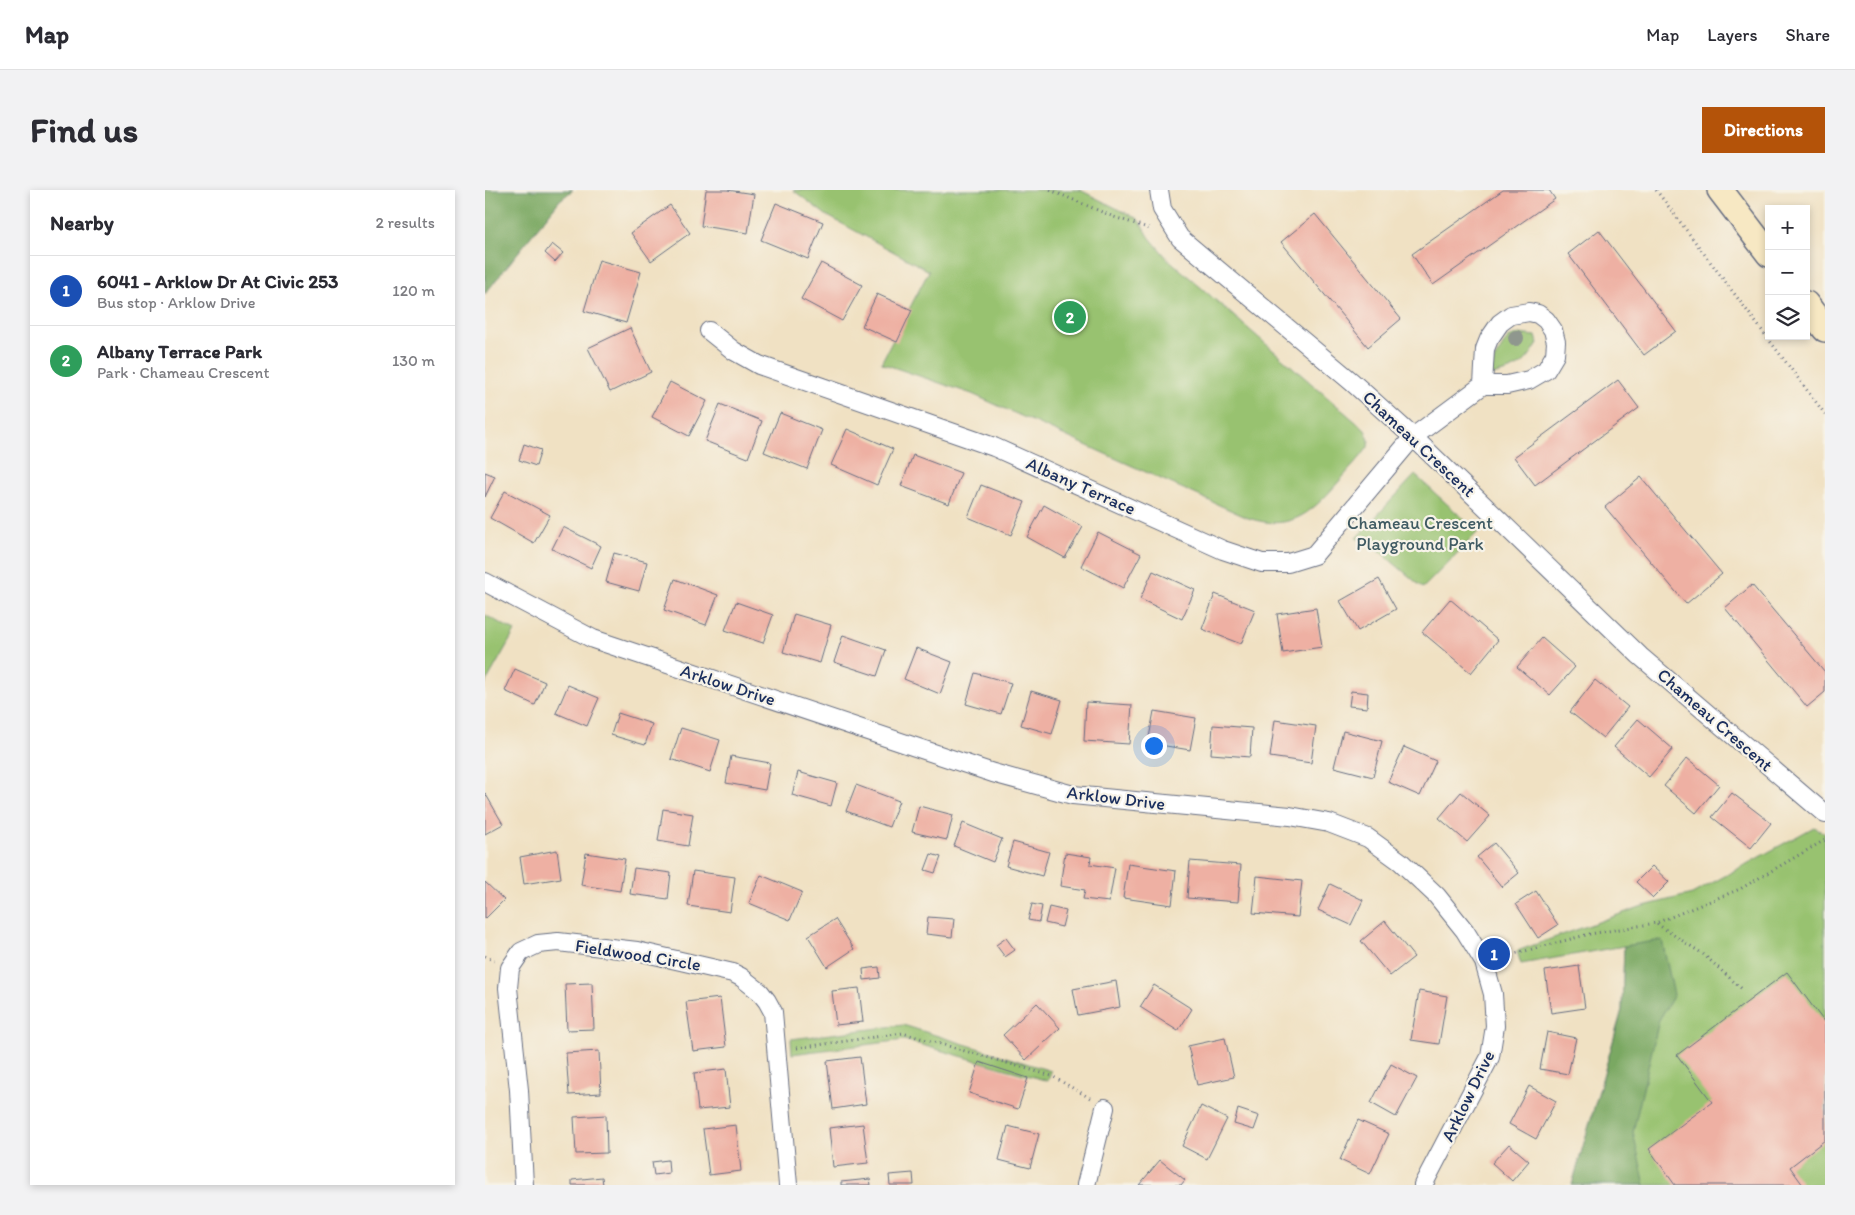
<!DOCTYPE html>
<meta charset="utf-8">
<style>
:root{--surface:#fff;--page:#f2f2f3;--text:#2b2b33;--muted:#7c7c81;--line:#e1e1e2;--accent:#b45309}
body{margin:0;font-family:Itim,sans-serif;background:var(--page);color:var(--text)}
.controls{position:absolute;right:15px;top:15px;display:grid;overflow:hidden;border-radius:0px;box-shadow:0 2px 8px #0003}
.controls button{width:45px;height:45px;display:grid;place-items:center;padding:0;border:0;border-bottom:1px solid var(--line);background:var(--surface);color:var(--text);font:25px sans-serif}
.you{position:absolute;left:668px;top:555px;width:18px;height:18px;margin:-12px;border:4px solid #fff;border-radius:50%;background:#1a73e8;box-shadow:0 0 0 8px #1a73e833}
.badge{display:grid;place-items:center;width:32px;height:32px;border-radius:50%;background:var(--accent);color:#fff;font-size:16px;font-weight:700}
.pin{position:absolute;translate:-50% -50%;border:2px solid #fff;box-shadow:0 1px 5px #0006}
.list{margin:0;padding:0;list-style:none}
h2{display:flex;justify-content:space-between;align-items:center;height:65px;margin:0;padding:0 20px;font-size:21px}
h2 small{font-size:16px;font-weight:400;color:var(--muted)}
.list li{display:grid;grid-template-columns:32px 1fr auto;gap:15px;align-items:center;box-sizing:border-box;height:70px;padding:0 20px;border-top:1px solid var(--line)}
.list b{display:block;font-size:19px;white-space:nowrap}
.list p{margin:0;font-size:16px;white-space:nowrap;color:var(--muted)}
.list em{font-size:16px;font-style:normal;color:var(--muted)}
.icon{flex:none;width:28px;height:28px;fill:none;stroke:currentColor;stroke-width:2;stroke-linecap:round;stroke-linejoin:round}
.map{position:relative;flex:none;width:1340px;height:995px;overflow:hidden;border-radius:0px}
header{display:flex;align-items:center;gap:30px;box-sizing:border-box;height:70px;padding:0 25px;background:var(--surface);border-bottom:1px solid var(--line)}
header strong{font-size:24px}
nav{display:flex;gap:28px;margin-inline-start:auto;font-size:18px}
.intro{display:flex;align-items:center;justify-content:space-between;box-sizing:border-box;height:120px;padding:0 30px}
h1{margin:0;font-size:35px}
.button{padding:12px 22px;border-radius:0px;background:var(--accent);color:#fff;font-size:18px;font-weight:700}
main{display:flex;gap:30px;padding:0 30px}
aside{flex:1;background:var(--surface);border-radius:0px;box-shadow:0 2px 8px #0003}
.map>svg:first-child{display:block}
.green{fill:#98c26f;stroke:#5a7866}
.forest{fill:#7aa862;stroke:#4a6c60}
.building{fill:#eeb0a3}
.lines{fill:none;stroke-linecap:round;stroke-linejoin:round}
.minor-casing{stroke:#666d81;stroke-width:20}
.secondary-casing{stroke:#666d81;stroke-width:28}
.path{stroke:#666d81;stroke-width:3;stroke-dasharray:1 4;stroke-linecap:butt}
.minor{stroke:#fff;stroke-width:18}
.secondary{stroke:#f7e8c3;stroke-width:25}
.tree{fill:#8f978e}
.labels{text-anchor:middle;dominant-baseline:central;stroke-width:4.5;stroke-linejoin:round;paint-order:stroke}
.street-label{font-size:18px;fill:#1b2f5e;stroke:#f7f3e8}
.park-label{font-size:18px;fill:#405b63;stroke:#f7f3e8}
</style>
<header>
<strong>Map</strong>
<nav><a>Map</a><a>Layers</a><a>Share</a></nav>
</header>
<div class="intro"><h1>Find us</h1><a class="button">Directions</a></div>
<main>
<aside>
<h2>Nearby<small>2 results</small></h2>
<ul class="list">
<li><span class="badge" style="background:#1a4fb4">1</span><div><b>6041 - Arklow Dr At Civic 253</b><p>Bus stop · Arklow Drive</p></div><em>120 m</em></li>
<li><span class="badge" style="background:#2e9e5b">2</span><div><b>Albany Terrace Park</b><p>Park · Chameau Crescent</p></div><em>130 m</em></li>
</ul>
</aside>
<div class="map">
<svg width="1340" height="995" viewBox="0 0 1340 995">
<rect width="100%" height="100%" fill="#f7f3e8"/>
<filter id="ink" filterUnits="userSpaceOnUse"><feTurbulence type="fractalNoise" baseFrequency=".02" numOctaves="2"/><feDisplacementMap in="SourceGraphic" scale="10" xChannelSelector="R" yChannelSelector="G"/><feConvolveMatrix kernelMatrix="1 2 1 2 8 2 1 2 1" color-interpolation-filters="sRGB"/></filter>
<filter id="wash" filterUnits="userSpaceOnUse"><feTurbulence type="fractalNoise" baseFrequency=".0096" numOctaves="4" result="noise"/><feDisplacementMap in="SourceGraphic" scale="20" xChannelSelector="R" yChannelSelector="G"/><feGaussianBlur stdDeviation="1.12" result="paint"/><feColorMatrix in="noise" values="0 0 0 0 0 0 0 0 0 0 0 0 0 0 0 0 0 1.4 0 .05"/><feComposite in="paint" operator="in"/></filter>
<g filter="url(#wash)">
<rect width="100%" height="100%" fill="#f0e1c3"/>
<path class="green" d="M308,0H595L653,29L665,48L682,68L880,240L884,250L883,257C876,268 866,277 858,287C829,320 809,343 763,328L487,204L396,173L444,81L341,25Z
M1034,144L1051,146L1053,153C1037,179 1032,178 1004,186L1010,168L1023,148Z
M930,285L993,342L938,398L886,354L871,348Z
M0,425L30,441L0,494Z
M1329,637L1340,644V995H1087L1137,820L1139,756L1036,774L1032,761L1155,717L1207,704Z
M418,835L566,881L563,891L419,850L307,864L306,849Z"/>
<path class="forest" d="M0,0H88L75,10L0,104Z
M1177,750L1189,805L1174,830L1148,942L1160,995H1087L1137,820L1139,756Z"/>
<g id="blocks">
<path class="building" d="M221,0H242L269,4L263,43L216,36Z
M1018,0H1064L1070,9L948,95L927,64Z
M291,13L338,32L323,69L276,50Z
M185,15L205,43L166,71L146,43Z
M830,24L916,129L883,157L796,52Z
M1114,40L1191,141L1159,165L1083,64Z
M67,54L78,63L70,72L60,63Z
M114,70L156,82L141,133L99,121Z
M336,73L377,95L357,131L316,109Z
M392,104L427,120L412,152L377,136Z
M145,138L166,182L125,202L103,158Z
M1133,190L1154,218L1050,295L1029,267Z
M185,192L222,211L204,246L167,227Z
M235,214L277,231L263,268L220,251Z
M295,223L337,240L322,279L279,262Z
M362,239L408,259L392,295L346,275Z
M39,254L56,260L51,276L34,270Z
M428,265L476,283L464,314L416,296Z
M0,282L10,286L0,307Z
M1156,287L1237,384L1201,414L1120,317Z
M496,295L540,312L526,345L483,327Z
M20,301L65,325L49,353L5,328Z
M559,315L598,337L580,368L542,347Z
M78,337L116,356L106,378L67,359Z
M613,342L656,364L638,398L596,376Z
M129,363L162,372L154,401L121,392Z
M668,381L710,400L697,429L655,409Z
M190,389L233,405L221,435L179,420Z
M894,389L911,419L873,441L855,411Z
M1267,395L1340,482V502L1322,517L1240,418Z
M730,404L770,420L756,454L717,439Z
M965,409L1013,450L986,483L937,442Z
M251,412L288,425L278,453L240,440Z
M831,418L837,457L798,463L792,424Z
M309,424L346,435L335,473L298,462Z
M358,445L401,460L392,486L349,472Z
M1057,448L1090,477L1065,505L1032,477Z
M431,458L467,472L455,504L419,489Z
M30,479L60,492L50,515L20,501Z
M490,483L526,493L516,524L481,514Z
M1110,490L1143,517L1118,548L1085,522Z
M83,495L114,508L102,536L71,523Z
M546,501L577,510L567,544L536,535Z
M866,501L883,503L882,518L864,516Z
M601,512L647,515L644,554L599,551Z
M669,521L711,528L705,560L663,553Z
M133,523L167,534L160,555L126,545Z
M1153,529L1188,559L1164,587L1129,557Z
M790,530L831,536L826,573L785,567Z
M728,535L767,538L765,567L726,564Z
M196,538L235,550L225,582L186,569Z
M858,541L897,551L888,587L849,577Z
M919,557L951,571L935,606L903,592Z
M246,566L285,573L280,600L241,593Z
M1202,568L1234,595L1211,623L1179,596Z
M313,582L352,593L346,616L307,605Z
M371,595L414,611L404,637L361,621Z
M976,602L1005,626L982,652L954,628Z
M0,603L18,634L0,644Z
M1247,603L1286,633L1266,658L1227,627Z
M434,616L468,625L462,650L427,642Z
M178,619L208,624L203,656L173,651Z
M478,633L517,649L508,672L469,656Z
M528,652L564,662L557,686L521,676Z
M1009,653L1034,683L1017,697L992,667Z
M72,660L76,688L39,694L35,667Z
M101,663L140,669L135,701L96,695Z
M580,663L606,667L605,674L630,678L624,712L598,709L600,700L575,696Z
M446,664L456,667L450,683L440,680Z
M705,671L756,675L753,712L702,708Z
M643,674L691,681L687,715L638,708Z
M1167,676L1184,692L1168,708L1151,692Z
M149,678L186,683L183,709L145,704Z
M208,681L250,687L245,722L203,716Z
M276,685L317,702L305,730L264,713Z
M772,686L817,691L813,727L768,723Z
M0,692L19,710L0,729Z
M845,694L878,710L866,735L833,720Z
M1051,701L1073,735L1053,748L1031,714Z
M547,714L557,716L554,732L543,730Z
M564,717L581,721L577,737L560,733Z
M443,727L469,729L467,747L441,744Z
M350,729L369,759L342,777L323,746Z
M900,731L929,767L905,786L876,751Z
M521,748L530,760L520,767L511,755Z
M1094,776L1100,818L1066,823L1060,781Z
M394,777L395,788L379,790L378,779Z
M1302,782L1340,833V950L1305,977L1318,995H1190L1164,959L1227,912L1192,865Z
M631,791L635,817L593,825L588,799Z
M107,793L109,839L82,840L80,794Z
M669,795L707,819L693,841L655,817Z
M374,798L378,832L351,835L347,801Z
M934,801L962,806L954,854L926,850Z
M235,808L241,857L208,861L201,812Z
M552,813L575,838L541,870L518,845Z
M1062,842L1091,848L1083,884L1055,879Z
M740,848L749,887L712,895L703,856Z
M114,861L116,903L84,905L81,863Z
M375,867L381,914L348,919L342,871Z
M494,872L543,888L533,919L484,903Z
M906,874L932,888L911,927L886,913Z
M241,879L245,917L213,920L209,883Z
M1044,896L1071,911L1051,949L1024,934Z
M716,916L742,929L722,969L697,956Z
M753,919L774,926L769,940L749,934Z
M121,925L122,963L91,964L89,927Z
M873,930L904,944L885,984L855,970Z
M378,934L383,973L348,977L344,938Z
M251,935L256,981L224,985L218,939Z
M523,936L554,944L545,978L514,970Z
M1024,954L1044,971L1027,991L1007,973Z
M183,970L184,983L169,985L167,972Z
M675,970L700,990L696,995H654Z
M428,983L429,995H405L404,985Z
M117,987L118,995H87V990Z
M385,989L386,995H356V992Z"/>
</g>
</g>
<g filter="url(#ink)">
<use href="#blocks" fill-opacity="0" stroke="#666d81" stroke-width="1"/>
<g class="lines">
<defs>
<path id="minor" d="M674,0L677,19L695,48L867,192L928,247L1155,466L1340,624
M224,141L249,161L274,175L509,257L738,360L777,373H803L829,365L928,247L998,195H1022L1044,190L1061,180L1070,165L1071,152L1068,140L1061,130L1053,124L1044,122L1026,125L1015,133L1004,149L1000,159L998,195
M0,392L108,449L508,583L588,605L805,626L844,633L883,648L916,672L952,706L980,741L999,772L1008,804L1010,836L1005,867L938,995
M39,995L34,900L23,798L25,778L36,762L53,754L73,752L152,761L248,783L256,787L275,802L282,811L288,822L303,995
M601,995L620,918"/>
<path id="secondary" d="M1235,0L1284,64
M1321,114L1340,139"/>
</defs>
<use href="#minor" class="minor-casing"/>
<use href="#secondary" class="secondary-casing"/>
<path class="path" d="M565,0L629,27L666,39
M1171,0L1340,224
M1172,734L1218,764L1257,799
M0,766L9,771
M1017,767L1105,744L1171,733L1255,699L1340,650
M312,858L418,843L567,886L605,908"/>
<use href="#minor" class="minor"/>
<use href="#secondary" class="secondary"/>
</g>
<circle class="tree" cx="1031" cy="148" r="8"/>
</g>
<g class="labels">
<g class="street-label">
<text transform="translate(934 254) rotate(43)">Chameau Crescent</text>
<text transform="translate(596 296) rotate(24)">Albany Terrace</text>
<text transform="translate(243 495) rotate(18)">Arklow Drive</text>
<text transform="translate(1230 530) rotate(41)">Chameau Crescent</text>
<text transform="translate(631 608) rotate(7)">Arklow Drive</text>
<text transform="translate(153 765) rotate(9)">Fieldwood Circle</text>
<text transform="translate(983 906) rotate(-64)">Arklow Drive</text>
</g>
<g class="park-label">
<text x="935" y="333">Chameau Crescent<tspan x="935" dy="21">Playground Park</tspan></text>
</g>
</g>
</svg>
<div class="controls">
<button>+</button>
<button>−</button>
<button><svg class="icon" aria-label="layers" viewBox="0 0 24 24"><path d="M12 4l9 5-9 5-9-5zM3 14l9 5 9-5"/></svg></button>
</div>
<div class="you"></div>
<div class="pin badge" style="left:1009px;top:764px;background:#1a4fb4">1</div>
<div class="pin badge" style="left:585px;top:127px;background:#2e9e5b">2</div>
</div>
</main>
